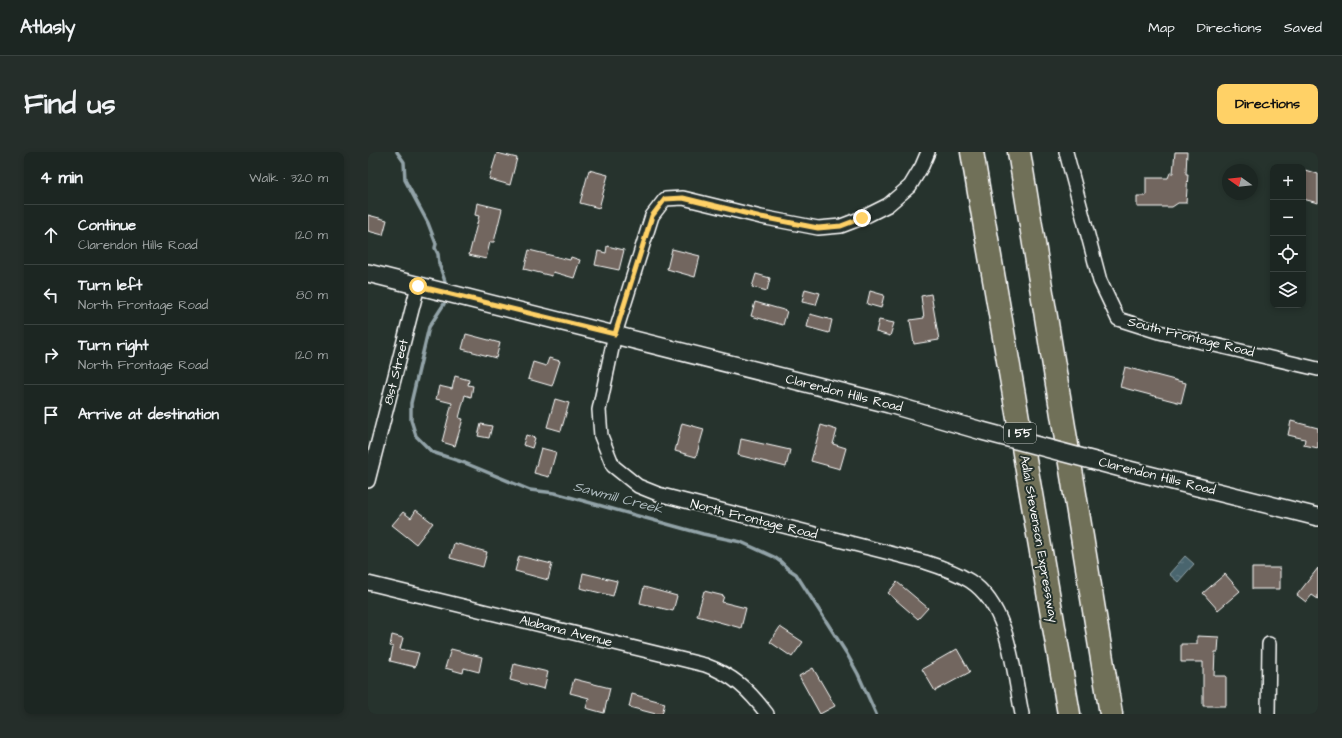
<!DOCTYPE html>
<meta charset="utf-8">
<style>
:root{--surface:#1c2622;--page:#252e2a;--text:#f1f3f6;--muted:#a0a5a5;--line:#3a4340;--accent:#ffd166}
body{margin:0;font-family:"Architects Daughter",sans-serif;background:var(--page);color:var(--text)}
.controls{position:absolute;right:12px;top:12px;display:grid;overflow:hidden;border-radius:8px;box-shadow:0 2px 6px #0003}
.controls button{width:36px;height:36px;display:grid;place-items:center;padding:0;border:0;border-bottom:1px solid var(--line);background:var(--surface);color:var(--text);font:20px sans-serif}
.compass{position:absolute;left:854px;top:12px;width:36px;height:36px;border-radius:50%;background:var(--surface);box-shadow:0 2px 6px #0003;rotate:285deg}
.stop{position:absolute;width:12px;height:12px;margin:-9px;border:3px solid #ffd166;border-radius:50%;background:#fff}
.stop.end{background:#ffd166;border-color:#fff;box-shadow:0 1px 4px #0008}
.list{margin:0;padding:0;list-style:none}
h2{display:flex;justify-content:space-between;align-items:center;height:52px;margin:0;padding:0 16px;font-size:17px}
h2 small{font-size:13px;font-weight:400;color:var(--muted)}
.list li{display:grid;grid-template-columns:26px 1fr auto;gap:12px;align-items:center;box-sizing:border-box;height:60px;padding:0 16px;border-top:1px solid var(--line)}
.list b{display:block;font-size:15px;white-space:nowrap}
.list p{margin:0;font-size:13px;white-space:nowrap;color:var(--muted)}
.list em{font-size:13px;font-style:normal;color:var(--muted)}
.icon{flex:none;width:22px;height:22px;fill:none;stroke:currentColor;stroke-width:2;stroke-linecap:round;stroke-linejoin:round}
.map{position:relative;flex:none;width:950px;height:562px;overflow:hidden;border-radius:8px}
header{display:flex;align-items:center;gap:24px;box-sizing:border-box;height:56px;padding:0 20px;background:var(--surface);border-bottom:1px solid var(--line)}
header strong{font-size:19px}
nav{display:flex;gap:22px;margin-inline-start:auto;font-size:14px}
.intro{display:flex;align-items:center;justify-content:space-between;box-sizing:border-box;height:96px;padding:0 24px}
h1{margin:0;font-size:28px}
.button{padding:10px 18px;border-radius:8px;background:var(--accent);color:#111;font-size:14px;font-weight:700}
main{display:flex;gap:24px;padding:0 24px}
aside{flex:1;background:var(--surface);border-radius:8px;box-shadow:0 2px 6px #0003}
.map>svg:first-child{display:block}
.water{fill:url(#water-ripples);stroke:#92a3a8}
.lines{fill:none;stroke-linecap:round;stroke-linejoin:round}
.stream{stroke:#92a3a8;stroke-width:3.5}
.building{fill:#72665e;stroke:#fff}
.minor-casing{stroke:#fff;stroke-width:16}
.tertiary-casing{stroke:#fff;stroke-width:20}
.motorway-casing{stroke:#fff;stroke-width:25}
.minor{stroke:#26332d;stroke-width:13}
.tertiary{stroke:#26332d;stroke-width:17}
.motorway{stroke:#706f59;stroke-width:22}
.tertiary-bridge-casing{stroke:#fff;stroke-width:20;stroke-linecap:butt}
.tertiary-bridge{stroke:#26332d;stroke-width:17}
.route{stroke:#ffd166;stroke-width:5}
.labels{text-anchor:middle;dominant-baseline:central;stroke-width:4;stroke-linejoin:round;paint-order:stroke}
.shield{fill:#26332d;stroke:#bec2c0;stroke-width:1}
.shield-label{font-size:12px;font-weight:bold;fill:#fff}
.street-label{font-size:13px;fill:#fff;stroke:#26332d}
.water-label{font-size:14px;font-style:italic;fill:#adbabe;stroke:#26332d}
</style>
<header>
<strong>Atlasly</strong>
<nav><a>Map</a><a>Directions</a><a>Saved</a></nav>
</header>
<div class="intro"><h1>Find us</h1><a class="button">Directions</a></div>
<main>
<aside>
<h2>4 min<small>Walk · 320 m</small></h2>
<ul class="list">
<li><svg class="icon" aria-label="ahead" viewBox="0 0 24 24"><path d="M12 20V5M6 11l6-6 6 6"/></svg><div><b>Continue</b><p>Clarendon Hills Road</p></div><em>120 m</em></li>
<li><svg class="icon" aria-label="left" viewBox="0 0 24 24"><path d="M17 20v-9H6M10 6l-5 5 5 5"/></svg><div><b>Turn left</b><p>North Frontage Road</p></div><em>80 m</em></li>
<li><svg class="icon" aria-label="right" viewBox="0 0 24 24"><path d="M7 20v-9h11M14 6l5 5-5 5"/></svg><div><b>Turn right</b><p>North Frontage Road</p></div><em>120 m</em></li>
<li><svg class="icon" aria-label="arrive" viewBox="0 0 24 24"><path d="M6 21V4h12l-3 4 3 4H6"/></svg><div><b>Arrive at destination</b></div></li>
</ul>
</aside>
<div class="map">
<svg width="950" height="562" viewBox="0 0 950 562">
<defs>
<pattern id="water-ripples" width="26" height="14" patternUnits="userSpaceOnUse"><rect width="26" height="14" fill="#49656e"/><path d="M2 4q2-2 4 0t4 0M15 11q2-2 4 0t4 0" fill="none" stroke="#647c84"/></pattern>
</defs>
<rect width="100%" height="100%" fill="#26332d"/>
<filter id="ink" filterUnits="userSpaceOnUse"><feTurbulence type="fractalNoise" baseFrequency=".025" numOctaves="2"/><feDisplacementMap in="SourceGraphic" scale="8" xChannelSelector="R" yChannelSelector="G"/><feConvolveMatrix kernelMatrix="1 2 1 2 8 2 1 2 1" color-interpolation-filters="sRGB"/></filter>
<g filter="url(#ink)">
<path class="water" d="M817,404L826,412L810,430L801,422Z"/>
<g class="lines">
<path class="stream" d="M29,0L36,10L37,28L60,71L68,92L67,96L70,102L71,112L79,135
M76,152L61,175L43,251V268L48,284L64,300L97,311L162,338L187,341L335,382L373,390L406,405L413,410L419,416L428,422L479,502L490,522L508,562"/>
</g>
<path class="building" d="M807,0H819L818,22H820L818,51H810L804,55H769V44H778V26H800L802,21H805Z
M129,1L149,6L142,33L121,27Z
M221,18L240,23L231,56L212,51Z
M937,18L950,22V51L935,47V25Z
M109,51L134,57L126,90H122L118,107L101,103L111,64L107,63Z
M0,63L19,68L15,83L0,79Z
M239,94L256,98L251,118L227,113L230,99L238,101Z
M304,97L332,104L327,125L299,117Z
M161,98L202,108L203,105L212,108L206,126L185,120L184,124L156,117Z
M388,122L402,126L399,139L384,135Z
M437,137L452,141L448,153L434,150Z
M502,139L516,143L513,156L499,152Z
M563,142L571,188L546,192L542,168L556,166L553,144Z
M387,150L419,159L415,173L383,164Z
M442,162L464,168L461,181L439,175Z
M511,168L526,171L522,184L508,180Z
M98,182L132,191L128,206L94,197Z
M181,206L192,209L184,234L160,227L165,210L178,214Z
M757,215L818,231L813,251L752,235Z
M87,224L101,228L100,233L105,234L103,245L97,243L91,266L95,267L87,294L74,290L84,251L68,247L71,234L84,237Z
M187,247L201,251L193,279L179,275Z
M923,269L950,276V296L936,293L937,287L920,283Z
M314,271L336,277L328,305L307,299Z
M113,272L124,274L121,286L110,284Z
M453,273L469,278L465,292L478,296L472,317L443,309Z
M158,283L167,286L164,296L155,293Z
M373,287L422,298L418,315L370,303Z
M173,296L188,300L181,325L166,321Z
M48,358L65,371L48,392L24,373L35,360L43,366Z
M86,391L119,400L115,415L82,406Z
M151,404L184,412L180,428L147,419Z
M884,416H912V437H884Z
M950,416V447L944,443L938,450L929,443Z
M215,421L249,429L245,444L212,436Z
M857,422L872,439L850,458L835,441Z
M529,430L560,456L550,467L520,441Z
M276,435L309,444L305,459L272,451Z
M336,439L356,444L354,450L378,456L373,476L329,464Z
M412,475L435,490L424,505L402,490Z
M24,483L35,486L32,497L51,501L47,515L22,509L25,495L22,494Z
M829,484L851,485L850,500H847L846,524H858V554H835V510H813V492H829Z
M83,497L114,505L111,520L96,516L95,521L77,516Z
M589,497L602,520L567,539L554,517Z
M146,512L180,520L176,537L142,528Z
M445,516L467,554L452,562L431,524Z
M206,527L242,536L236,561L218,556L221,546L202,541Z
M264,542L297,551L294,562H288L261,555Z"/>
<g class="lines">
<defs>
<path id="minor" d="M560,0L554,14L542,34L520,53L494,66L473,74L450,76L393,65L315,46L297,47L284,64L247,182L231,258L233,284L245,314L270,334L290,342L557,410C573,415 588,420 602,429C642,455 645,519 654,562
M698,0L732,129L750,167L791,180L950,217
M0,329L50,134
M0,431L337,513C365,523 381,538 399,562
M900,562L901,492"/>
<path id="tertiary" d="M0,121L521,252L614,279
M757,317L950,365"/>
<path id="motorway" d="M604,0L701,562
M651,0L743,562"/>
</defs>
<use href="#minor" class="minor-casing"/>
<use href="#tertiary" class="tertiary-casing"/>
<use href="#motorway" class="motorway-casing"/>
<use href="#minor" class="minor"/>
<use href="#tertiary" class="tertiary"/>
<use href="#motorway" class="motorway"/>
<defs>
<path id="tertiary-bridge" d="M614,279L757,317"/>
</defs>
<use href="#tertiary-bridge" class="tertiary-bridge-casing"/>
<use href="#tertiary-bridge" class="tertiary-bridge"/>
</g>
</g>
<g class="lines" filter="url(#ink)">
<path class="route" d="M50,134L247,182L284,64L297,47L315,46L393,65L450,76L473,74L494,66"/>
</g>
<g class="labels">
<rect class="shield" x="636" y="271" width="32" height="20" rx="3"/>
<g class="shield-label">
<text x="652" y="281">I 55</text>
</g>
<g class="street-label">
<text transform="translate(823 185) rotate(14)">South Frontage Road</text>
<text transform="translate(28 220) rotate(-76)">81st Street</text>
<text transform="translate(476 241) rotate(14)">Clarendon Hills Road</text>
<text transform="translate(789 324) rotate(14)">Clarendon Hills Road</text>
<text transform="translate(386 367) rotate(14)">North Frontage Road</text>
<text transform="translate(671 387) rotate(80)">Adlai Stevenson Expressway</text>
<text transform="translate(198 479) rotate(14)">Alabama Avenue</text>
</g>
<g class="water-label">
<text transform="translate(250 346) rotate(15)">Sawmill Creek</text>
</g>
</g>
</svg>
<div class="controls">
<button>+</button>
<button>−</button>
<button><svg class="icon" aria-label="locate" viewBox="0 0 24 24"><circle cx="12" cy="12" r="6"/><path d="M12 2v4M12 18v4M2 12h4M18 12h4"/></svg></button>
<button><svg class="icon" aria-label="layers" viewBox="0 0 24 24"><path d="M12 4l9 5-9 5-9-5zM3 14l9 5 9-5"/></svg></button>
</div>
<svg class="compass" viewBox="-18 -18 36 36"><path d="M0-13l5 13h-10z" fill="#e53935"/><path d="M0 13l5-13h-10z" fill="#a0a5a5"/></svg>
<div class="stop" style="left:50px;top:134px"></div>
<div class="stop end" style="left:494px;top:66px"></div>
</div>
</main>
